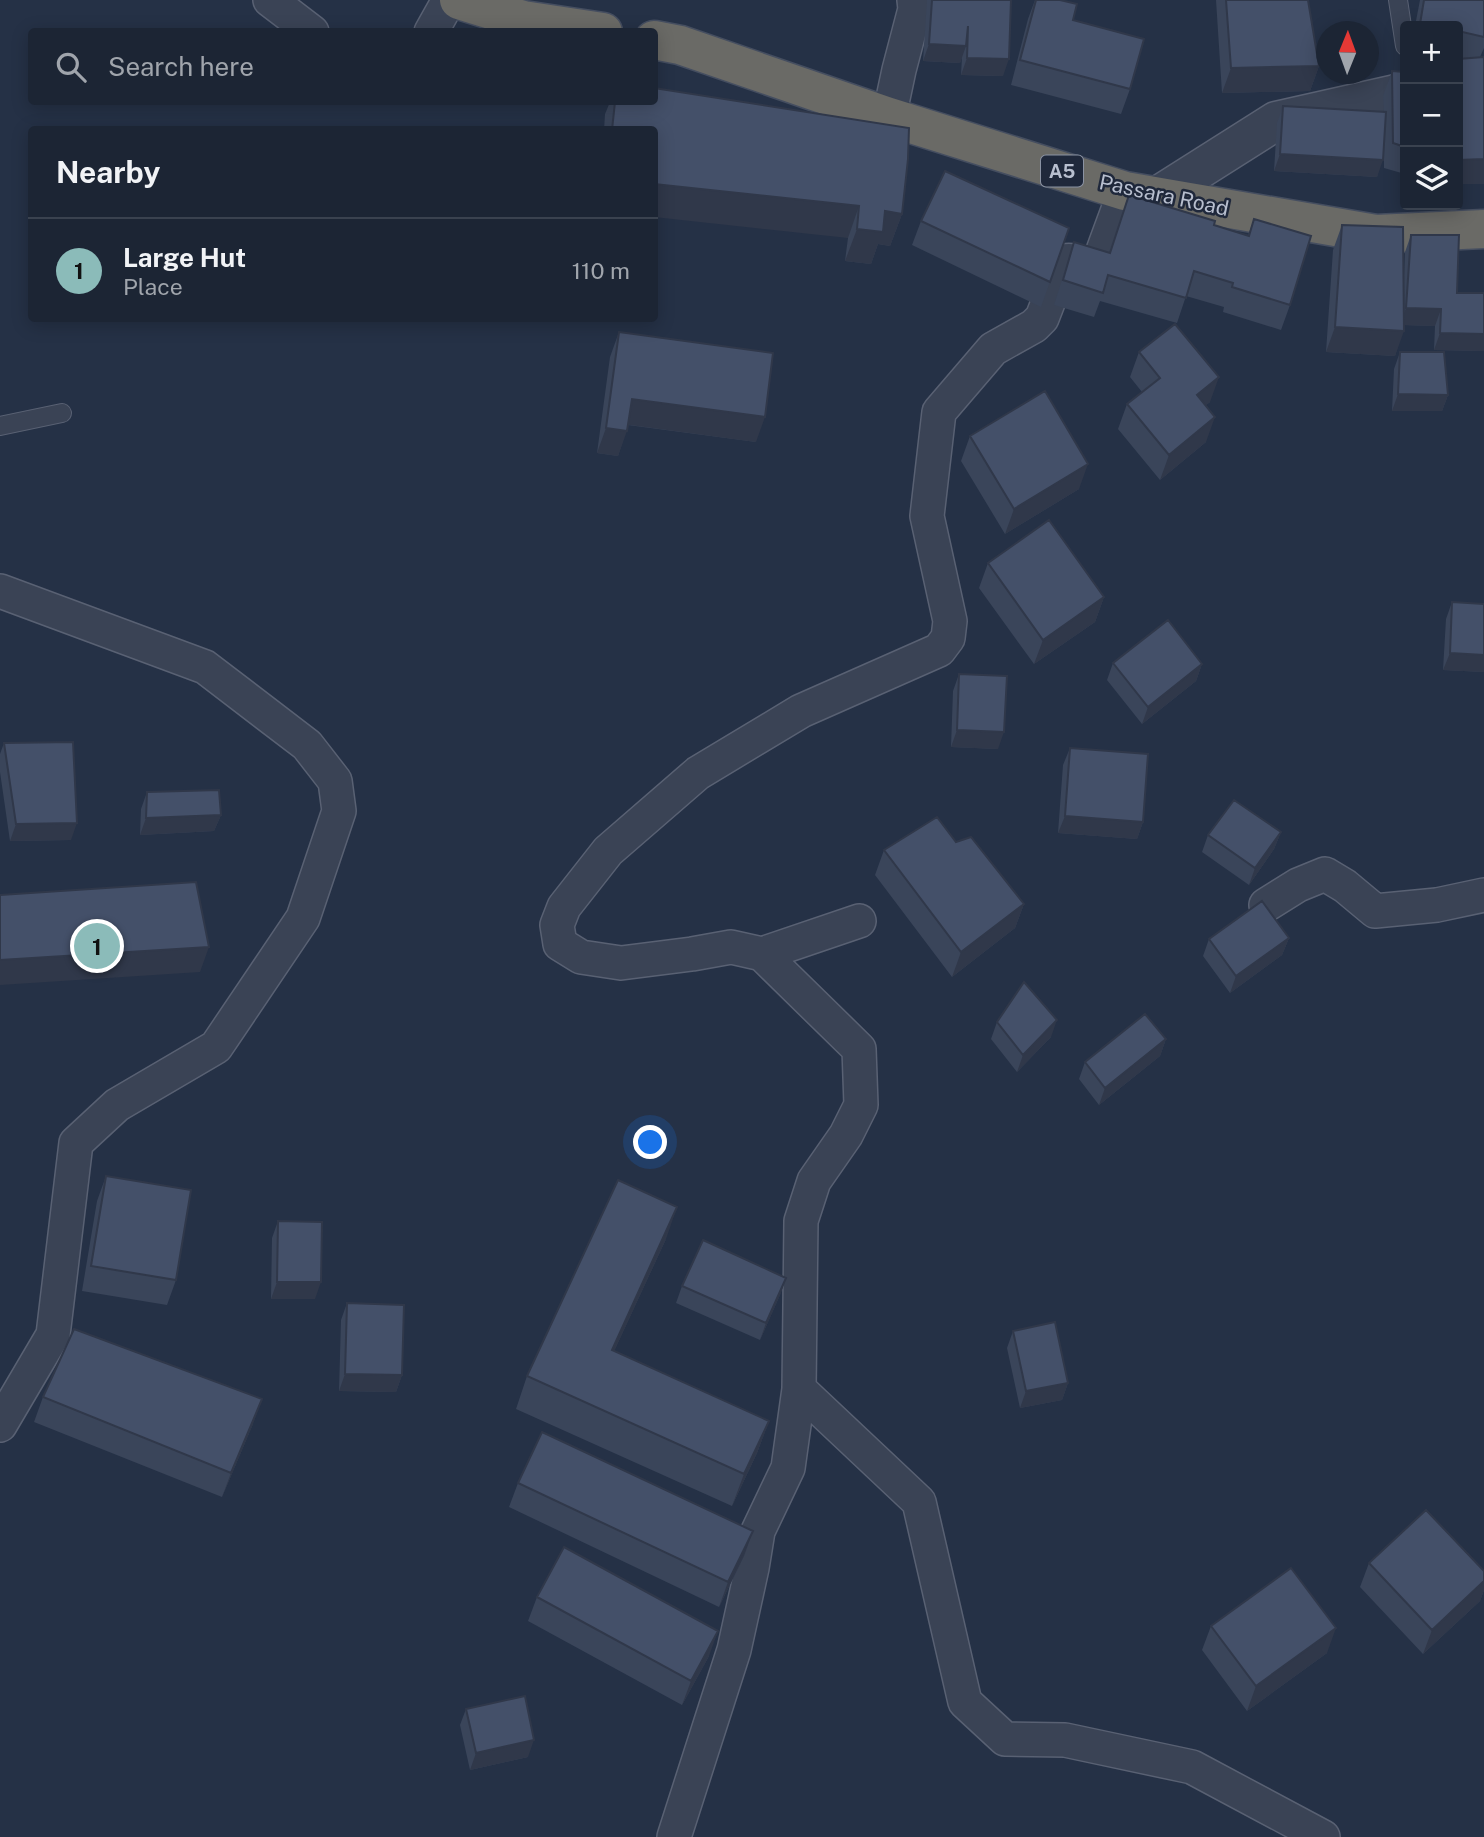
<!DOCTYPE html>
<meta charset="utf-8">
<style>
:root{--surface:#1c2534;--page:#293140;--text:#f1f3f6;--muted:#a0a5ac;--line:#3a424f;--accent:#8bbbb9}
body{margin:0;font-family:"Public Sans",sans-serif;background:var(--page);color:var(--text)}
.controls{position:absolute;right:21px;top:21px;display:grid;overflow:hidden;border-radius:7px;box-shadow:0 4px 18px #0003}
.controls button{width:63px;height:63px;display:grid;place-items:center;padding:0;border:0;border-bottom:2px solid var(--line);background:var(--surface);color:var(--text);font:35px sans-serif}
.compass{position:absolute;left:1316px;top:21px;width:63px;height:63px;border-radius:50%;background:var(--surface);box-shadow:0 4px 18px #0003;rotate:1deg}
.you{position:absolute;left:651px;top:1143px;width:24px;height:24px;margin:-18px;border:5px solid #fff;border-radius:50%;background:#1a73e8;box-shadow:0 0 0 10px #1a73e833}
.badge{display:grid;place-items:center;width:46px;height:46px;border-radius:50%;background:var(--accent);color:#111;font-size:23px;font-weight:700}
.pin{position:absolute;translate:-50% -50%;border:4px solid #fff;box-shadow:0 2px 7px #0006}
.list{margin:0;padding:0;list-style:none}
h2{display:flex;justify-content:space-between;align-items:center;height:91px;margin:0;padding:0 28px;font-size:30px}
h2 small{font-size:23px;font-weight:400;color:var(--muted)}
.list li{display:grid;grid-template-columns:46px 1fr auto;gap:21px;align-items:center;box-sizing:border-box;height:105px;padding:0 28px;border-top:2px solid var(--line)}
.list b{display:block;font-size:26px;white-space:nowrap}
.list p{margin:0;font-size:23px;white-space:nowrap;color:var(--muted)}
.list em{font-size:23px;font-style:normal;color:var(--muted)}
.icon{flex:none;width:38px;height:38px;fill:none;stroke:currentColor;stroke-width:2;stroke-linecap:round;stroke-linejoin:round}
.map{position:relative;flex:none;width:1484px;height:1837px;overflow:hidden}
.search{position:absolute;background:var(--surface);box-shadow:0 4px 18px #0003;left:28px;top:28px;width:630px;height:77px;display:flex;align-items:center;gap:18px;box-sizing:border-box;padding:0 24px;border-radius:7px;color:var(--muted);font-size:26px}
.panel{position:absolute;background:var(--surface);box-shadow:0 4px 18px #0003;left:28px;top:126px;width:630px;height:196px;border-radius:7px}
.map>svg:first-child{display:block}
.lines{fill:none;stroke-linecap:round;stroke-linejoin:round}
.service-casing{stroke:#596173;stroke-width:20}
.minor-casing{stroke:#596173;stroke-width:36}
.tertiary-casing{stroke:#596173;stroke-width:41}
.trunk-casing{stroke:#454e60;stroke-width:41}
.service{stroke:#3a4355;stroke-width:18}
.minor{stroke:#3a4355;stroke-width:33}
.tertiary{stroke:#3a4355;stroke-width:38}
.trunk{stroke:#6a6a66;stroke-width:38}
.wall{fill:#3a455a}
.shaded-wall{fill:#30384a}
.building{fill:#445069;stroke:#30384a;stroke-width:2}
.labels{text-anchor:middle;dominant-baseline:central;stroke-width:5;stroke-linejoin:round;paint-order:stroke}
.shield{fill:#1f283b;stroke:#8a92a3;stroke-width:2}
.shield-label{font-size:19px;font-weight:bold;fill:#b8bfcf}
.street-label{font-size:21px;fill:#b8bfcf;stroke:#1f283b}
</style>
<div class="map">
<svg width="1484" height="1837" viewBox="0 0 1484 1837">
<rect width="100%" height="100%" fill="#253146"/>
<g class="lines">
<defs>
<path id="service" d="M1398,0L1405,46
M0,426L62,413"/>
<path id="minor" d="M270,0L312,32
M431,32L449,0
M889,117L899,70L915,9L914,0
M0,591L205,667L307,745L335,781L339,811L303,918L216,1047L117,1105L76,1143L53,1335L0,1425
M1266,905L1298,885L1325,874L1345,886L1375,911L1437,905L1484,895
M859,921L762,954L859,1049L861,1105L846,1135L814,1181L801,1221L799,1389L919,1502L965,1702L1005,1739L1065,1740L1192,1767L1323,1837
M762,954L731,947L692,954L621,963L581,957L560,944L557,925L564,907L608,851L698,773L801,711L939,650L948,638L950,621L927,516L939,412L993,349L1034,326L1042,318L1064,261C1081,257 1084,273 1100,259L1125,191
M674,1837L734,1650L752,1568L758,1531L788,1468L799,1389"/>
<path id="tertiary" d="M1156,197L1276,121L1405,92"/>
<path id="trunk" d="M459,0L523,20L603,32
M654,40L680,45L889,117L1125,191L1376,234L1484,229"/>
</defs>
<use href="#service" class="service-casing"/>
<use href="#minor" class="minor-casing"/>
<use href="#tertiary" class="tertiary-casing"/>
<use href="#trunk" class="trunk-casing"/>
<use href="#service" class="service"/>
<use href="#minor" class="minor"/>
<use href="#tertiary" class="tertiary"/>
<use href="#trunk" class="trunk"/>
</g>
<path class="wall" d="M927,0H1011L1003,76L961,75L962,57L960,63L923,61Z
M1035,0H1060L1073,20L1130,89L1121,114L1011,85L1028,19Z
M1216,0H1308L1319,66L1310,91L1222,93Z
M1420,0H1484V48L1480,57L1484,184H1458V59H1460L1458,58V26H1415Z
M1392,71L1405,72V174L1384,168V149L1377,177L1274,171L1277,123L1283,106L1384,112L1383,96Z
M610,102H654L902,214L890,246L878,244L871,264L845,261L848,238L654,130H604L605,114Z
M1129,195L1214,225L1248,235L1254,219L1290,305L1281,330L1223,312L1224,307L1186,296L1177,323L1100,301L1094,317L1054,305L1074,242L1109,252Z
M921,221L1069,228L1041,307L912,245Z
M1342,225L1404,275L1405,252L1411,235L1457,293H1484V351L1434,350L1435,326L1404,325L1395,356L1326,352L1333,250Z
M619,332L756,442L628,425L618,456L597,453L610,357Z
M1139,352L1210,402L1206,405V442L1160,480L1118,429L1127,404L1142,392L1130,377Z
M1400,352L1448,395L1442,411H1392L1394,369Z
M970,436L1079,489L1005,534L961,461Z
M988,563L1104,597L1095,622L1034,664L979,588Z
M1452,602L1484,604V672L1443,670L1446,619Z
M1113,663L1202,664L1196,681L1142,724L1107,680Z
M959,674L998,749L951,747L953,691Z
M4,743L71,840L10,841L0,772V754Z
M1070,748L1143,822L1137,839L1058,833L1063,765Z
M147,792L221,815L214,831L140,835L141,809Z
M1281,832L1274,849L1249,885L1202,852L1208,835Z
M956,842L1024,904L1015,928L952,977L875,875L884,850Z
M1289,938L1282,955L1230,993L1203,956L1209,939Z
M997,1022L1051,1037L1017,1072L991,1039Z
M1166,1039L1160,1056L1099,1105L1079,1079L1085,1062Z
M106,1176L176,1280L167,1305L82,1291L97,1201Z
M278,1221L315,1299H271L272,1238Z
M666,1239L614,1351L769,1421L757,1453L732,1506L516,1409L527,1376Z
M786,1278L780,1295L760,1340L676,1303L682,1286Z
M347,1303L402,1375L396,1392L339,1391L341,1320Z
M1013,1331L1068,1383L1062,1400L1020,1408L1007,1348Z
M43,1397L253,1424L222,1497L34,1422Z
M518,1483L744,1556L719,1607L509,1507Z
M1369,1563L1484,1571V1590L1480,1601L1423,1654L1360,1587Z
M537,1597L709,1656L682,1705L528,1621Z
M1211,1626L1327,1653L1247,1711L1202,1650Z
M466,1709L528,1757L470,1770L460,1725Z"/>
<path class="shaded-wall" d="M929,44L966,46L960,63L923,61Z
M967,58L1009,59L1003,76L961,75Z
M1319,66L1310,91L1222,93L1231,68Z
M1280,154L1383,160L1377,177L1274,171Z
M1484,159V184H1458V160Z
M654,184L859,206L848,238L654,217Z
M885,211L902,214L890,246L878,244L871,264L845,261L857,229Z
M1406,308L1441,309L1435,326L1400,325Z
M391,318H464L463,321H390Z
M1335,327L1404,331L1395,356L1326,352Z
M1440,333L1484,334V351L1434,350Z
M1219,377L1210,402L1188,420L1197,395Z
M1398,394L1448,395L1442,411H1392Z
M632,399L765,417L756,442L623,424Z
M1215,417L1206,442L1160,480L1169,455Z
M606,428L627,431L618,456L597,453Z
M1088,464L1079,489L1005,534L1014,509Z
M1104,597L1095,622L1034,664L1043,640Z
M1450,653L1484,655V672L1443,670Z
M1202,664L1196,681L1142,724L1148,707Z
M957,730L1004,732L998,749L951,747Z
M221,815L214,831L140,835L146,818Z
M1065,816L1143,822L1137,839L1058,833Z
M77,823L71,840L10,841L16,824Z
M1281,832L1274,849L1249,885L1255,868Z
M1024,904L1015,928L952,977L961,952Z
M1289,938L1282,955L1230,993L1236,976Z
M209,947L200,972L0,985V960Z
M1057,1020L1051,1037L1017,1072L1023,1055Z
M1166,1039L1160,1056L1099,1105L1105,1088Z
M677,1207L666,1239L600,1382L612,1350Z
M786,1278L780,1295L760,1340L766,1323Z
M277,1282H321L315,1299H271Z
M345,1374L402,1375L396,1392L339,1391Z
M1068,1383L1062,1400L1020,1408L1026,1391Z
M262,1399L253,1424L222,1497L231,1473Z
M769,1421L757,1453L732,1506L744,1474Z
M753,1531L744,1556L719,1607L728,1582Z
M1484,1581V1590L1480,1601L1423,1654L1432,1630Z
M1336,1628L1327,1653L1247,1711L1256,1686Z
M718,1631L709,1656L682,1705L691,1681Z
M534,1740L528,1757L470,1770L476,1753Z"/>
<path class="building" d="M932,0H1011L1009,59L967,58L968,26L966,46L929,44Z
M1036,0H1060L1077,4L1073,20L1144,39L1130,89L1020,60Z
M1226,0H1308L1319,66L1231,68Z
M1424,0H1484V37L1458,31V26H1431L1420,24Z
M1484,57V159L1458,160V59Z
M1392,71L1405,72V147L1393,143Z
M654,88L909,128L908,159L902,214L885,211L883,232L857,229L859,206L654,184V130H612L615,102H654Z
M1283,106L1386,112L1383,160L1280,154Z
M945,171L1069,228L1050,282L921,221Z
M1129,195L1215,221L1214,225L1249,236L1254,219L1311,236L1290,305L1232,287L1233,283L1194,271L1186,298L1108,275L1103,293L1063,280L1074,242L1110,253Z
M1342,225L1403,227L1404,331L1335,327Z
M1411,235H1459L1457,293H1484V334L1440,333L1441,309L1406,308Z
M1175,324L1219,377L1197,395L1215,417L1169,455L1127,404L1160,378L1139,352Z
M619,332L773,353L765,417L632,399L627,431L606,428Z
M1400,352H1444L1448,395L1398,394Z
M1045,391L1088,464L1014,509L970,436Z
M1049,520L1104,597L1043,640L988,563Z
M1452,602L1484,604V655L1450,653Z
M1168,620L1202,664L1148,707L1113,663Z
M959,674L1007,676L1004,732L957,730Z
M73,742L77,823L16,824L4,743Z
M1070,748L1148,754L1143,822L1065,816Z
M219,790L221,815L146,818L147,792Z
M1234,800L1281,832L1255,868L1208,835Z
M937,817L956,842L971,837L1024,904L961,952L884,850Z
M196,882L209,947L0,960V895Z
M1262,901L1289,938L1236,976L1209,939Z
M1024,982L1057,1020L1023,1055L997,1022Z
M1145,1014L1166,1039L1105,1088L1085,1062Z
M106,1176L191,1190L176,1280L91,1266Z
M618,1180L677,1207L612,1350L769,1421L744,1474L527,1376Z
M278,1221L322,1222L321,1282H277Z
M703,1240L786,1278L766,1323L682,1286Z
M347,1303L404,1305L402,1375L345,1374Z
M1055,1322L1068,1383L1026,1391L1013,1331Z
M74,1329L262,1399L231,1473L43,1397Z
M542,1432L753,1531L728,1582L518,1483Z
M1426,1510L1484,1571V1581L1432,1630L1369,1563Z
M564,1547L718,1631L691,1681L537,1597Z
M1291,1568L1336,1628L1256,1686L1211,1626Z
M525,1696L534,1740L476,1753L466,1709Z"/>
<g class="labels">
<rect class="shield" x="1041" y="155.5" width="42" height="31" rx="5"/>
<g class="shield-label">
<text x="1062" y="171">A5</text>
</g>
<g class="street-label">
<text transform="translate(1164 195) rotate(12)">Passara Road</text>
</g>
</g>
</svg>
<div class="controls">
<button>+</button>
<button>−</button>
<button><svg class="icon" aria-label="layers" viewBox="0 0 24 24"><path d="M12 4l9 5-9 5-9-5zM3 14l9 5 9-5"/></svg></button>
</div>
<svg class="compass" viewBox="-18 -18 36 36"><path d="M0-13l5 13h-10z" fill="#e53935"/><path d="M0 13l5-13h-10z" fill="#a0a5ac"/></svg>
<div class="you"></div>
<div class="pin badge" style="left:97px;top:946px">1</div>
<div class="search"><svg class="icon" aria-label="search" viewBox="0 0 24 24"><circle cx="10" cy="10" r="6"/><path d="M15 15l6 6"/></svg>Search here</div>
<section class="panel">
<h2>Nearby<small></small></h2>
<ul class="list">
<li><span class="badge">1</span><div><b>Large Hut</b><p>Place</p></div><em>110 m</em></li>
</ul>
</section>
</div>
